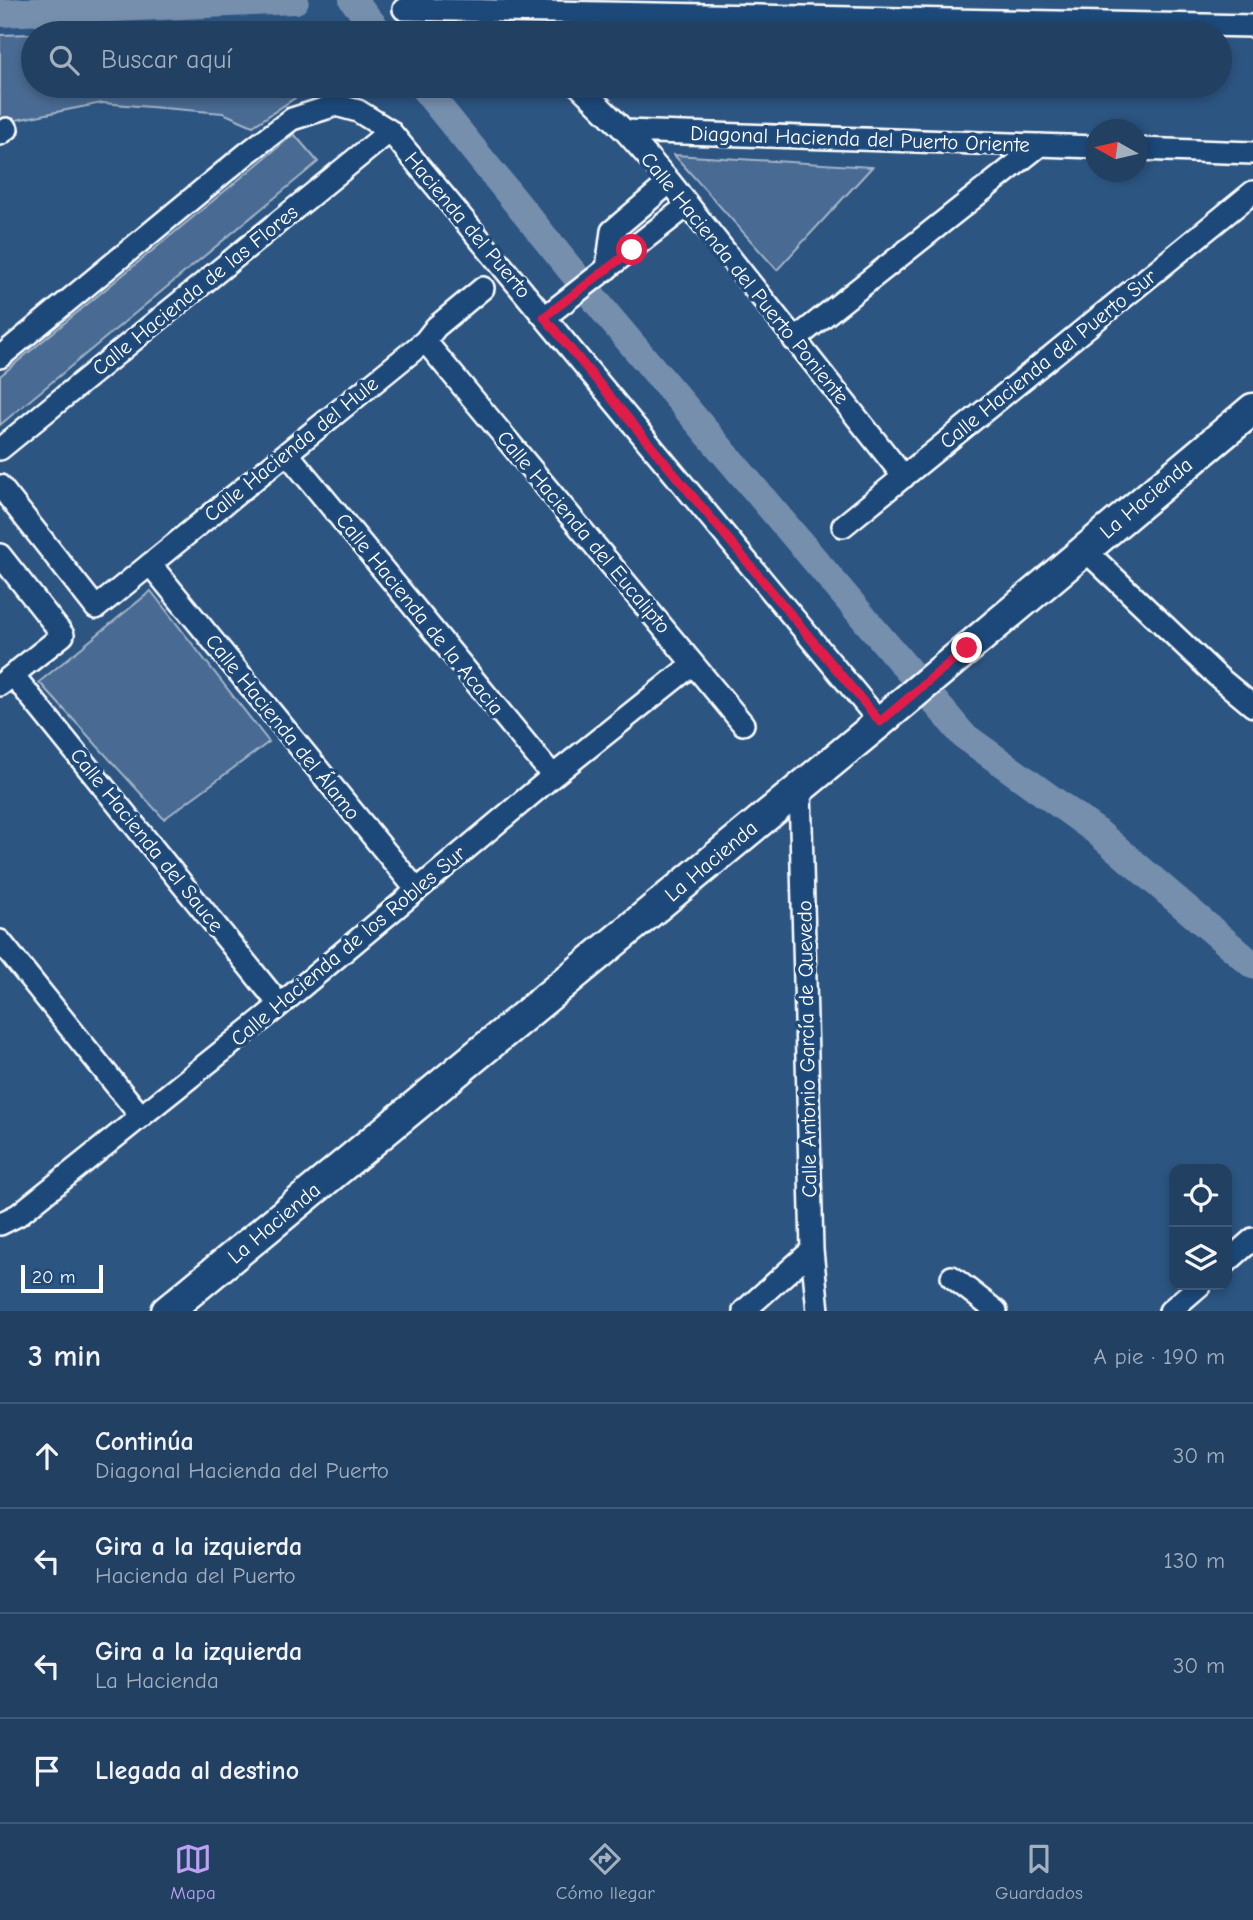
<!DOCTYPE html>
<html lang="es">
<meta charset="utf-8">
<style>
:root{--surface:#214062;--page:#2d4b6b;--text:#f1f3f6;--muted:#a2afbe;--line:#3e5977;--accent:#bca0f2}
body{margin:0;font-family:"Comic Neue",sans-serif;background:var(--page);color:var(--text)}
.controls{position:absolute;right:21px;bottom:21px;display:grid;overflow:hidden;border-radius:14px;box-shadow:0 4px 10px #0003}
.controls button{width:63px;height:63px;display:grid;place-items:center;padding:0;border:0;border-bottom:2px solid var(--line);background:var(--surface);color:var(--text);font:35px sans-serif}
.compass{position:absolute;left:1085px;top:119px;width:63px;height:63px;border-radius:50%;background:var(--surface);box-shadow:0 4px 10px #0003;rotate:278deg}
.scale{position:absolute;left:21px;bottom:18px;width:82px;box-sizing:border-box;padding-left:7px;border:4px solid #fff;border-top:0;font-size:19px;line-height:24px;white-space:nowrap;color:#fff;-webkit-text-stroke:5px #1f4a7a;paint-order:stroke}
.stop{position:absolute;width:21px;height:21px;margin:-16px;border:5px solid #e11d48;border-radius:50%;background:#fff}
.stop.end{background:#e11d48;border-color:#fff;box-shadow:0 2px 7px #0008}
.list{margin:0;padding:0;list-style:none}
h2{display:flex;justify-content:space-between;align-items:center;height:91px;margin:0;padding:0 28px;font-size:30px}
h2 small{font-size:23px;font-weight:400;color:var(--muted)}
.list li{display:grid;grid-template-columns:46px 1fr auto;gap:21px;align-items:center;box-sizing:border-box;height:105px;padding:0 28px;border-top:2px solid var(--line)}
.list b{display:block;font-size:26px;white-space:nowrap}
.list p{margin:0;font-size:23px;white-space:nowrap;color:var(--muted)}
.list em{font-size:23px;font-style:normal;color:var(--muted)}
.icon{flex:none;width:38px;height:38px;fill:none;stroke:currentColor;stroke-width:2;stroke-linecap:round;stroke-linejoin:round}
.map{position:relative;flex:none;width:1253px;height:1311px;overflow:hidden}
.search{position:absolute;background:var(--surface);box-shadow:0 4px 10px #0003;left:21px;right:21px;top:21px;height:77px;display:flex;align-items:center;gap:18px;box-sizing:border-box;padding:0 24px;border-radius:38px;color:var(--muted);font-size:26px}
.sheet{height:511px;background:var(--surface)}
nav{display:flex;justify-content:space-around;align-items:center;box-sizing:border-box;height:98px;border-top:2px solid var(--line);background:var(--surface);font-size:19px;color:var(--muted)}
nav a{display:grid;justify-items:center;gap:4px}
nav .on{color:var(--accent)}
.map>svg:first-child{display:block}
.green{fill:#486b92;stroke:#a4b5c8;stroke-width:2}
.lines{fill:none;stroke-linecap:round;stroke-linejoin:round}
.canal{stroke:#748fad;stroke-width:28}
.street-casing{stroke:#fff;stroke-width:26}
.secondary-casing{stroke:#fff;stroke-width:35}
.street{stroke:#1f4a7a;stroke-width:21}
.secondary{stroke:#1f4a7a;stroke-width:30}
.route{stroke:#e11d48;stroke-width:9}
.labels{text-anchor:middle;dominant-baseline:central;stroke-width:7;stroke-linejoin:round;paint-order:stroke}
.street-label{font-size:21px;fill:#fff;stroke:#1f4a7a}
</style>
<div class="map">
<svg width="1253" height="1311" viewBox="0 0 1253 1311">
<rect width="100%" height="100%" fill="#2c5582"/>
<filter id="ink" filterUnits="userSpaceOnUse"><feTurbulence type="fractalNoise" baseFrequency=".0143" numOctaves="2"/><feDisplacementMap in="SourceGraphic" scale="14" xChannelSelector="R" yChannelSelector="G"/><feConvolveMatrix kernelMatrix="1 2 1 2 8 2 1 2 1" color-interpolation-filters="sRGB"/></filter>
<g filter="url(#ink)">
<path class="green" d="M314,28L317,33H80Z
M33,34V86H313L253,126L223,113L102,103L16,120H0V35Z
M294,134L318,162L0,425V376Z
M674,155L872,167L777,270Z
M151,591L269,742L164,819L39,682Z"/>
<g class="lines">
<path class="canal" d="M353,0L380,33
M0,13L295,0
M422,86L609,317L963,735L1096,831L1253,965"/>
<defs>
<path id="street" d="M404,9L1253,26
M579,86L625,131L670,182L904,477
M625,131L1096,147
M0,134L7,129
M1138,149L1253,153
M607,269L612,231L670,182
M545,317L688,205
M794,340L1040,145
M425,341L743,724
M0,357L246,154L292,119L336,105L358,111L390,131L880,722
M0,449L390,131
M287,453L553,776
M0,486L96,608L425,341L436,327L483,288
M843,526L1253,192
M1084,549L1217,676L1253,706
M0,555L63,635L0,685
M150,564L416,889
M13,675L280,1005
M800,788L812,1250L818,1311
M0,941L140,1115
M0,1224L18,1215L280,1005L553,776L693,664
M1227,1262L1253,1239
M952,1277L996,1311
M744,1311L812,1250
M1170,1311L1200,1285"/>
<path id="secondary" d="M167,1311L880,722L1253,409"/>
</defs>
<use href="#street" class="street-casing"/>
<use href="#secondary" class="secondary-casing"/>
<use href="#street" class="street"/>
<use href="#secondary" class="secondary"/>
</g>
</g>
<g class="lines" filter="url(#ink)">
<path class="route" d="M632,250L544,317L880,722L967,648"/>
</g>
<g class="labels">
<g class="street-label">
<text transform="translate(860 139) rotate(2)">Diagonal Hacienda del Puerto Oriente</text>
<text transform="translate(468 225) rotate(50)">Hacienda del Puerto</text>
<text transform="translate(745 278) rotate(51)">Calle Hacienda del Puerto Poniente</text>
<text transform="translate(195 290) rotate(-39)">Calle Hacienda de las Flores</text>
<text transform="translate(1048 359) rotate(-39)">Calle Hacienda del Puerto Sur</text>
<text transform="translate(291 449) rotate(-39)">Calle Hacienda del Hule</text>
<text transform="translate(1146 498) rotate(-40)">La Hacienda</text>
<text transform="translate(584 532) rotate(50)">Calle Hacienda del Eucalipto</text>
<text transform="translate(420 614) rotate(51)">Calle Hacienda de la Acacia</text>
<text transform="translate(283 727) rotate(51)">Calle Hacienda del Álamo</text>
<text transform="translate(147 840) rotate(51)">Calle Hacienda del Sauce</text>
<text transform="translate(711 861) rotate(-40)">La Hacienda</text>
<text transform="translate(348 946) rotate(-40)">Calle Hacienda de los Robles Sur</text>
<text transform="translate(807 1049) rotate(-91)">Calle Antonio García de Quevedo</text>
<text transform="translate(274 1223) rotate(-40)">La Hacienda</text>
</g>
</g>
</svg>
<div class="controls">
<button><svg class="icon" aria-label="locate" viewBox="0 0 24 24"><circle cx="12" cy="12" r="6"/><path d="M12 2v4M12 18v4M2 12h4M18 12h4"/></svg></button>
<button><svg class="icon" aria-label="layers" viewBox="0 0 24 24"><path d="M12 4l9 5-9 5-9-5zM3 14l9 5 9-5"/></svg></button>
</div>
<svg class="compass" viewBox="-18 -18 36 36"><path d="M0-13l5 13h-10z" fill="#e53935"/><path d="M0 13l5-13h-10z" fill="#a2afbe"/></svg>
<div class="scale">20 m</div>
<div class="stop" style="left:632px;top:250px"></div>
<div class="stop end" style="left:967px;top:648px"></div>
<div class="search"><svg class="icon" aria-label="search" viewBox="0 0 24 24"><circle cx="10" cy="10" r="6"/><path d="M15 15l6 6"/></svg>Buscar aquí</div>
</div>
<section class="sheet">
<h2>3 min<small>A pie · 190 m</small></h2>
<ul class="list">
<li><svg class="icon" aria-label="ahead" viewBox="0 0 24 24"><path d="M12 20V5M6 11l6-6 6 6"/></svg><div><b>Continúa</b><p>Diagonal Hacienda del Puerto</p></div><em>30 m</em></li>
<li><svg class="icon" aria-label="left" viewBox="0 0 24 24"><path d="M17 20v-9H6M10 6l-5 5 5 5"/></svg><div><b>Gira a la izquierda</b><p>Hacienda del Puerto</p></div><em>130 m</em></li>
<li><svg class="icon" aria-label="left" viewBox="0 0 24 24"><path d="M17 20v-9H6M10 6l-5 5 5 5"/></svg><div><b>Gira a la izquierda</b><p>La Hacienda</p></div><em>30 m</em></li>
<li><svg class="icon" aria-label="arrive" viewBox="0 0 24 24"><path d="M6 21V4h12l-3 4 3 4H6"/></svg><div><b>Llegada al destino</b></div></li>
</ul>
</section>
<nav>
<a class="on"><svg class="icon" aria-label="map" viewBox="0 0 24 24"><path d="M3 6l6-2 6 2 6-2v14l-6 2-6-2-6 2zM9 4v14M15 6v14"/></svg>Mapa</a>
<a><svg class="icon" aria-label="directions" viewBox="0 0 24 24"><path d="M12 3l9 9-9 9-9-9zM9 14v-3h6M13 9l2 2-2 2"/></svg>Cómo llegar</a>
<a><svg class="icon" aria-label="saved" viewBox="0 0 24 24"><path d="M7 4h10v16l-5-4-5 4z"/></svg>Guardados</a>
</nav>
